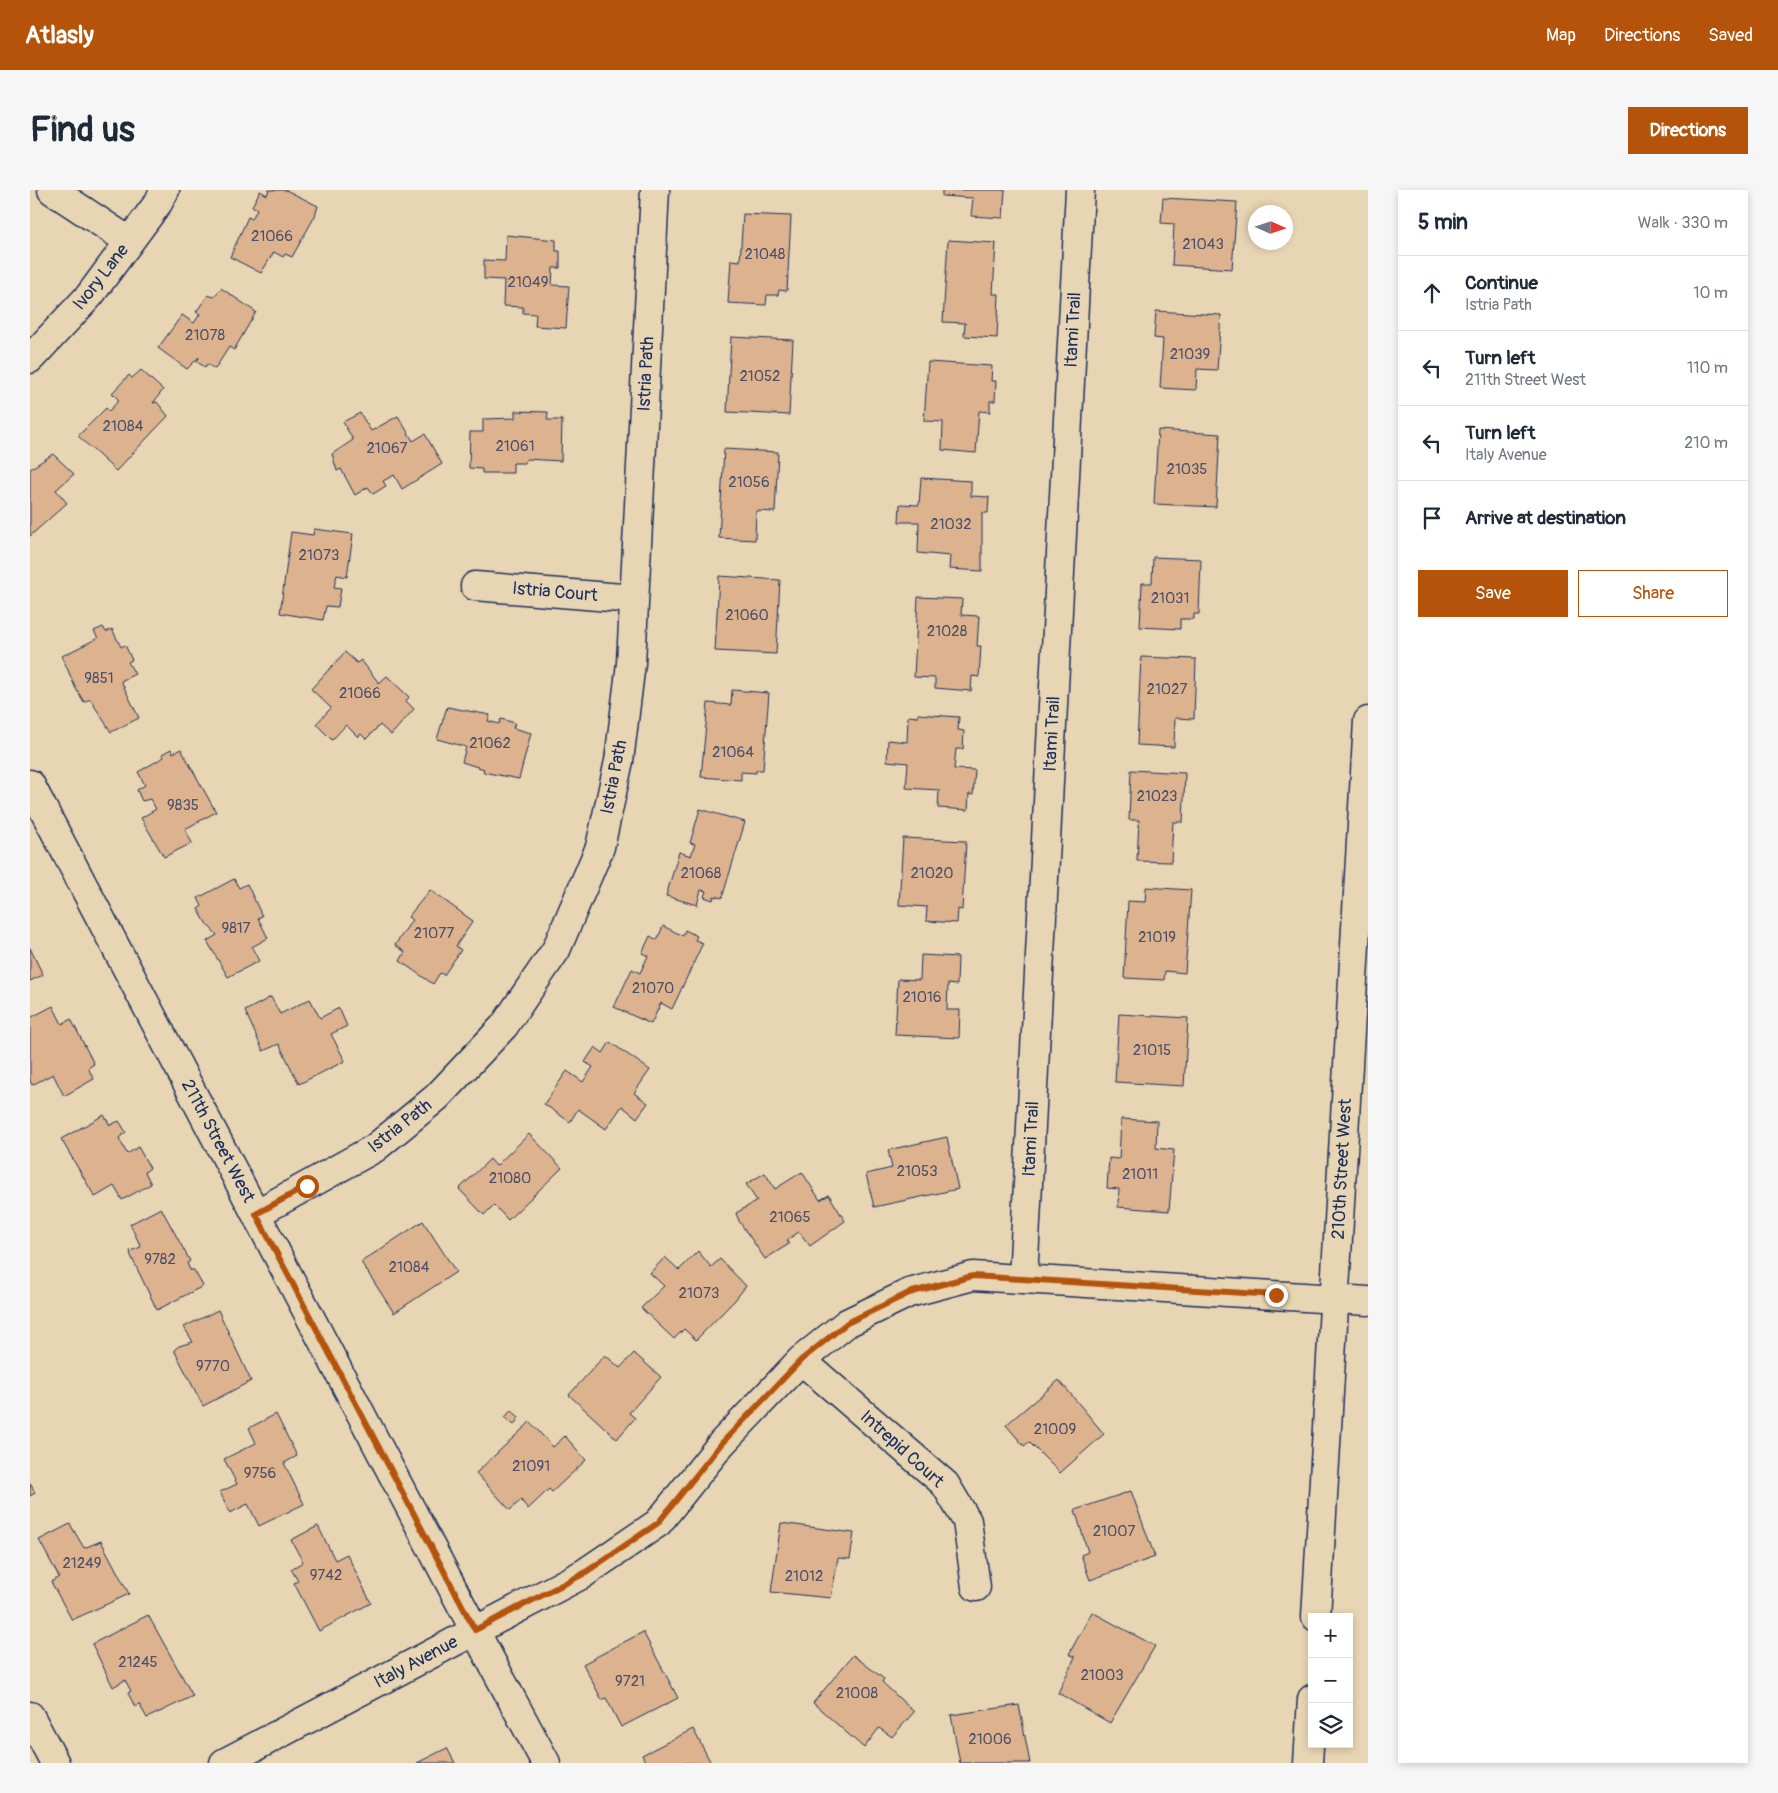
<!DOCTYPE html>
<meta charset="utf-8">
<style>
:root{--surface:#fff;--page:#f6f6f7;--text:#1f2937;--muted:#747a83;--line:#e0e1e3;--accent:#b45309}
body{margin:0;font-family:Pangolin,sans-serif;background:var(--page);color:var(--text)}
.controls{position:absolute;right:15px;bottom:15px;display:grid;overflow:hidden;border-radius:0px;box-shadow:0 2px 8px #0003}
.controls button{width:45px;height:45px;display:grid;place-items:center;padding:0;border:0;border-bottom:1px solid var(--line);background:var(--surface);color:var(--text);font:25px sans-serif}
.compass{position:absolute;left:1218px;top:15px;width:45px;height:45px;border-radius:50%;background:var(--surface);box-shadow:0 2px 8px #0003;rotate:93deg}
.stop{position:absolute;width:15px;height:15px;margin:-11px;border:4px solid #b45309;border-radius:50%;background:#fff}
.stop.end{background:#b45309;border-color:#fff;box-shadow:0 1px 5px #0008}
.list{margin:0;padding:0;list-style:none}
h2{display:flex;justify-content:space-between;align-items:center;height:65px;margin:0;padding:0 20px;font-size:21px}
h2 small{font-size:16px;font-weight:400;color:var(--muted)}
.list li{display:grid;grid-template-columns:32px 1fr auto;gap:15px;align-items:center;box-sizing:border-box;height:75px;padding:0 20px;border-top:1px solid var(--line)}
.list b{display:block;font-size:19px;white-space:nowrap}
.list p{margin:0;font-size:16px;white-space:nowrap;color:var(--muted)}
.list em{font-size:16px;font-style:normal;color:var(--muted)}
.actions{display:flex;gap:10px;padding:15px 20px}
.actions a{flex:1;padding:11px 0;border:1px solid var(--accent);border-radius:0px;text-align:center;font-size:18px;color:var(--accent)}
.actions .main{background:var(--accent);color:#fff}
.icon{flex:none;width:28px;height:28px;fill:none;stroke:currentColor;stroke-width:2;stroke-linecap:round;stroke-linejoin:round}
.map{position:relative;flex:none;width:1338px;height:1573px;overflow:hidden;border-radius:0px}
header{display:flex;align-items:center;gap:30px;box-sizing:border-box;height:70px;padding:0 25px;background:var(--accent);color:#fff}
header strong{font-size:24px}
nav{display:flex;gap:28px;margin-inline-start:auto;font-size:18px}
.intro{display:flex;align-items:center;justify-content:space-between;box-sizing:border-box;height:120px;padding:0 30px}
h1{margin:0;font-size:35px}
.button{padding:12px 22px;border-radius:0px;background:var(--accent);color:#fff;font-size:18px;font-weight:700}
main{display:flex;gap:30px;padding:0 30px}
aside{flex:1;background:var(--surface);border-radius:0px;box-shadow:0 2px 8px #0003}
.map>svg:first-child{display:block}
.building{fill:#ddb28e;stroke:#1b2f5e}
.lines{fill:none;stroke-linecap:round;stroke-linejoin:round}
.street-casing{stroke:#1b2f5e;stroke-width:31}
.secondary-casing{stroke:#1b2f5e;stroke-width:31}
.street{stroke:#e8d5b3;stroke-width:28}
.secondary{stroke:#e8d5b3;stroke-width:28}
.route{stroke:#b45309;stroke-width:6}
.labels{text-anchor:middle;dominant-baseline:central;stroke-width:4.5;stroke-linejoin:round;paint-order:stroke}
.number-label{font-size:15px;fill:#4c506a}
.street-label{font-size:18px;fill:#1b2f5e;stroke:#e8d5b3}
</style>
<header>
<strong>Atlasly</strong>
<nav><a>Map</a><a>Directions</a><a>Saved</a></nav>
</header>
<div class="intro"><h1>Find us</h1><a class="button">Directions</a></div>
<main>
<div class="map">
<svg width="1338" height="1573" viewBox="0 0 1338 1573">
<rect width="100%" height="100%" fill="#e8d5b3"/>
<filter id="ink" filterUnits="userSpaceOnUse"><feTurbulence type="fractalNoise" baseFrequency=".02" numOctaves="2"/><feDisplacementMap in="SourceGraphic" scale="10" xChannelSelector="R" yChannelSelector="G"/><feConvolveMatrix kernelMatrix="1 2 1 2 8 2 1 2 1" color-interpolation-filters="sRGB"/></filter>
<g filter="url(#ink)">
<path class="building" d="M239,0H256L288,16L285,26L262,67L255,64L253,67L244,62L231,83L200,67L218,27L222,29L227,19L222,16L230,1L237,5Z
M912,0H975L973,28L941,26L943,8L912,6Z
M1133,8L1207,12L1202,79L1142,75L1144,34L1131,33Z
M713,24L761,26L757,101L749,100L748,105H737L736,115L698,113L701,70L710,71Z
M476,45L526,50V61H530V78H523L522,95L539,96L536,138L505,136L506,124L493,123V117L473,116L474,90L454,89V70L475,71Z
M918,50L966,53L963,104H969L967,148L934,146L935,133L913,132Z
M191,98L226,122L204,160L199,157L185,179L177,174L175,177L167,172L169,167L157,179L128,158L152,125L164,133L170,124L166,122L178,105L184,107Z
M1126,121L1191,125L1187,180L1167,179L1166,200L1130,198L1133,149L1124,148Z
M701,147L763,150L759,225L697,222Z
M898,172L962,176L961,191H966L965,211H960V222L949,221L946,263L912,260L913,232L894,231Z
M111,180L133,200L123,213L127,212L138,226L86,281L48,246L76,218L79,221L89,210L82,203L99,185L102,188Z
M485,221L518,222L517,230H532L531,271L496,269L495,273H483V283H452V279L439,278L440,242H453V229L485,228Z
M330,223L341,241L368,226L383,251L395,244L412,274L372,299L364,285L353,291L356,296L343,304L338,297L325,305L311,279L307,281L302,264L323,250L313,232Z
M1128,240L1190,244L1186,317L1124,314Z
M694,259L748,262L745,322L726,321L725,350L689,348Z
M23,264L44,284L26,300L37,313L0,346V279Z
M891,288L941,291V306L959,307L958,323H952V381L919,379L920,366L888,363L889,332H869L870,314L889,315Z
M284,339L323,344L317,387L307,385L304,397L311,398L308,417L296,416L293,430L250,423L261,342L283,345Z
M1123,367L1171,369L1169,424H1164V429H1150V439L1110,437L1112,393H1122Z
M689,386L750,390L746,464L685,461Z
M888,407L932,409L931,425L949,426L947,456H951L949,487L942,486L941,501L905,498V488L884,487Z
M73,437L76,442L82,439L91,457L95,455L102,470L98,472L105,484L91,491L109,528L81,542L60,509L54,512L45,497L32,466L68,448L64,441Z
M315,462L327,473L331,470L349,493L357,486L379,507L376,511L384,519L361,545L350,535L336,549L331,544L328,547L316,535L302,550L286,534L301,518L281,499Z
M1111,467L1166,469L1164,529L1145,528L1144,557L1107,555Z
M702,500L739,503L733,580H726V583L711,582V590L671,587L678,513L701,515Z
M417,517L460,525L458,531L469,534L471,529L485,533L483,538L501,543L489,589L453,582L454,579L432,572L436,557L407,549Z
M888,524L929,527L928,540L934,541L933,559H926L924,579L945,580L943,605L939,604L938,620L908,618L909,600L876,598L878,573L857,571L858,550L877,552L878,526L888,527Z
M141,559L143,563L151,559L186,622L155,639L162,653L134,667L111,628L126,619L120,609L112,611L107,600L115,595L108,582L134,567L132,564Z
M1101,580L1155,583L1153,632H1143L1141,672L1107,671L1109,630H1099Z
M670,619L715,632L692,708L684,706L683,710L674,707L676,701L671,700L667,715L636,706L649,662L661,666L665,654L660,653Z
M873,648L936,651L932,720L928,719L927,733L896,731L897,717L869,715Z
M204,689L209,698L217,694L232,726L228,728L238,748L222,757L229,771L198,787L177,751L187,745L176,733L168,719L172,716L168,708Z
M1116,697L1161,700L1155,783L1135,781L1134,790L1094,788L1098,711L1115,712Z
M400,700L443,731L426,756L431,760L414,785L410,783L403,794L370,771L375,762L365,755L382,730L378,727Z
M633,736L653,746L655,740L667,746L665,750L673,753L642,819L631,813L621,834L584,817L602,779L610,783L618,766L612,763L620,746L627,750Z
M0,758L13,785L0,791Z
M891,765L928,767L927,795L918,794L917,820H930L929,848L865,845L868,789L890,790Z
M241,807L250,824L280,809L290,828L309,818L317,836L301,844L315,871L269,894L249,854L233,861L215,821Z
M23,816L32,834L41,829L64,874L58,878L64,889L34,906L23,884L2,895L0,890V828Z
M1089,824L1158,828L1154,896L1085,892Z
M580,852L620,880L604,903L618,913L607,928L592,916L576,939L548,919L540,932L514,914L537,881L553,892L563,877L555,872L565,857L573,863Z
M74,925L80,935L89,931L96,942L89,948L97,964L108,957L120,978L115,982L121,994L92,1010L84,996L65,1007L31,949Z
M1091,929L1127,931L1126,958L1144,960L1139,1021L1088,1017L1089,999L1077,998L1079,968L1089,969Z
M499,944L532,978L478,1030L464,1015L454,1025L429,999L460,969L466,976Z
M917,947L928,999L844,1017L836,984L862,978L858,960Z
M772,982L790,1010L799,1005L815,1031L780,1056L769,1042L757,1050L759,1054L735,1069L709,1031L706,1023L727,1011L716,994L735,983L745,999Z
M131,1018L160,1071L157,1073L160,1080H164L173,1096L127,1120L101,1066L100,1061L111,1057L100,1034Z
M393,1031L426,1082L364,1123L331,1072Z
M668,1061L681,1077L690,1069L716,1096L705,1110L666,1150L654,1139L644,1149L611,1118L634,1096L620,1083L635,1067L649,1080Z
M188,1120L221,1191L173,1216L144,1160L149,1156L163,1152L154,1137Z
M604,1163L631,1187L599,1223L605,1228L587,1249L539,1205L575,1165L590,1178Z
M1029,1190L1074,1244L1030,1283L999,1252L994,1256L976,1235Z
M481,1220L489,1227L484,1235L475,1228Z
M246,1224L267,1266L254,1273L274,1314L229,1336L218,1314L200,1323L190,1302L207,1294L194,1269L226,1253L219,1238Z
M500,1232L523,1257L535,1246L556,1270L522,1302L519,1299L498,1319L491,1310L480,1320L446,1283Z
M0,1293L5,1303L0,1306Z
M1101,1301L1125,1367L1060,1390L1051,1365L1058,1362L1045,1320Z
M751,1333L824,1343L820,1369L808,1368L801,1408L741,1402Z
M40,1334L54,1358L71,1351L99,1404L42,1430L21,1392L29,1387L9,1350Z
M288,1336L305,1370L317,1364L341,1413L289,1441L264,1393L268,1391L261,1379L273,1372L261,1350Z
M1062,1422L1125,1456L1080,1533L1028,1503L1045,1467L1039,1464Z
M118,1425L163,1506L117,1528L109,1514L105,1517L98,1503L101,1501L95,1490L83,1497L62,1454Z
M613,1442L648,1508L591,1537L576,1508L572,1510L553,1474Z
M823,1465L854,1489L852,1492L884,1522L862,1547L849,1538L834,1558L783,1513Z
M989,1515L1000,1573H930L921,1525Z
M663,1539L681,1573H616L612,1565Z
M417,1558L425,1573H387Z"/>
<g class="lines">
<defs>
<path id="street" d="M22,0L99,51
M0,169L60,105L128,13L135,0
M445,396L604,409
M0,594L445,1441L516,1573
M226,1024L345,958L407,907L474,836L526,760L570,657L589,571L601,473L625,0
M993,1089L1050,0
M771,1170L915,1294L937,1331L946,1397
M0,1526L25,1573
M194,1573L553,1384L628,1333L692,1253L771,1170L817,1133L879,1103L943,1086L1338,1111"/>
<path id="secondary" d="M1286,1427L1338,531
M1278,1573L1282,1509"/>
</defs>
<use href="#street" class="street-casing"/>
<use href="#secondary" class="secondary-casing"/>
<use href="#street" class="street"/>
<use href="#secondary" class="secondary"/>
</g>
</g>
<g class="lines" filter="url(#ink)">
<path class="route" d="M277,996L226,1024L445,1440L553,1384L628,1333L692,1253L771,1170L817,1133L879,1103L943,1086L1246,1105"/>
</g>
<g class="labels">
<g class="number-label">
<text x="242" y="46">21066</text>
<text x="1173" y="54">21043</text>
<text x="735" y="64">21048</text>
<text x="498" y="92">21049</text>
<text x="175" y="145">21078</text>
<text x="1160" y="164">21039</text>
<text x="730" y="186">21052</text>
<text x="93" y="236">21084</text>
<text x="485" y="256">21061</text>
<text x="357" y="258">21067</text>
<text x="1157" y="279">21035</text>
<text x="719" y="292">21056</text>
<text x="921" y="334">21032</text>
<text x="289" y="365">21073</text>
<text x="1140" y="408">21031</text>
<text x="717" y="425">21060</text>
<text x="917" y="441">21028</text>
<text x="69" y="488">9851</text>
<text x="1137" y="499">21027</text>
<text x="330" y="503">21066</text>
<text x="460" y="553">21062</text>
<text x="703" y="562">21064</text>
<text x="1127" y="606">21023</text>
<text x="153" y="615">9835</text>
<text x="671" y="683">21068</text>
<text x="902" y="683">21020</text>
<text x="206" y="738">9817</text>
<text x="404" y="743">21077</text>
<text x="1127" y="747">21019</text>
<text x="623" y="798">21070</text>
<text x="892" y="807">21016</text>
<text x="1122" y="860">21015</text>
<text x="887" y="981">21053</text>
<text x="1110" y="984">21011</text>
<text x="480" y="988">21080</text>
<text x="760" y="1027">21065</text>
<text x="130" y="1069">9782</text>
<text x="379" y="1077">21084</text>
<text x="669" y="1103">21073</text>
<text x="183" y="1176">9770</text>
<text x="1025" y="1239">21009</text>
<text x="501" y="1276">21091</text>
<text x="230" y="1283">9756</text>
<text x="1084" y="1341">21007</text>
<text x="52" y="1373">21249</text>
<text x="296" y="1385">9742</text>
<text x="774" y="1386">21012</text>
<text x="108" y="1472">21245</text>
<text x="1072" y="1485">21003</text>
<text x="600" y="1491">9721</text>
<text x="827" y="1503">21008</text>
<text x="960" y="1549">21006</text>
</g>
<g class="street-label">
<text transform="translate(71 87) rotate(-52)">Ivory Lane</text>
<text transform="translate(1043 140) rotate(-87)">Itami Trail</text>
<text transform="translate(616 184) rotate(-87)">Istria Path</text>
<text transform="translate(525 402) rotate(5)">Istria Court</text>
<text transform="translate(1022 544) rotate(-87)">Itami Trail</text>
<text transform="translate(584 587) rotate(-79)">Istria Path</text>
<text transform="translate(370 936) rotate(-38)">Istria Path</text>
<text transform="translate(1001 949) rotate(-87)">Itami Trail</text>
<text transform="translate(188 951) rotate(62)">211th Street West</text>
<text transform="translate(1312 979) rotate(-87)">210th Street West</text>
<text transform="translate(872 1259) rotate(42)">Intrepid Court</text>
<text transform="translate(386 1472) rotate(-28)">Italy Avenue</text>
</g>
</g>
</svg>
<div class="controls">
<button>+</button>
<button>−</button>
<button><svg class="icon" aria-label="layers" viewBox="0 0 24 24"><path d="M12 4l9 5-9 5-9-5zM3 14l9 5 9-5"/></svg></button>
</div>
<svg class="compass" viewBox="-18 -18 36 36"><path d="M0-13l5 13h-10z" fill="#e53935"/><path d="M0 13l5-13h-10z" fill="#747a83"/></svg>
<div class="stop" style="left:277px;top:996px"></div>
<div class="stop end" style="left:1246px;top:1105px"></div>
</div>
<aside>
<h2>5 min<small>Walk · 330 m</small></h2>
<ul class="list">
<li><svg class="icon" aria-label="ahead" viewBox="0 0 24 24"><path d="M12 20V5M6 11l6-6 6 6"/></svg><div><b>Continue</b><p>Istria Path</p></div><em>10 m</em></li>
<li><svg class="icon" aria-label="left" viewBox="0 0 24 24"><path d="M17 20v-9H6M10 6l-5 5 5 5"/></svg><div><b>Turn left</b><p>211th Street West</p></div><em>110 m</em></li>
<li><svg class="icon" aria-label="left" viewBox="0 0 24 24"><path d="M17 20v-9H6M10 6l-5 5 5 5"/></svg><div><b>Turn left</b><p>Italy Avenue</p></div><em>210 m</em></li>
<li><svg class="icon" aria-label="arrive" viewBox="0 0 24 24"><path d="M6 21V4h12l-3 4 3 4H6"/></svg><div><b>Arrive at destination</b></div></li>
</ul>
<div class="actions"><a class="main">Save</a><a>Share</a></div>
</aside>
</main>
